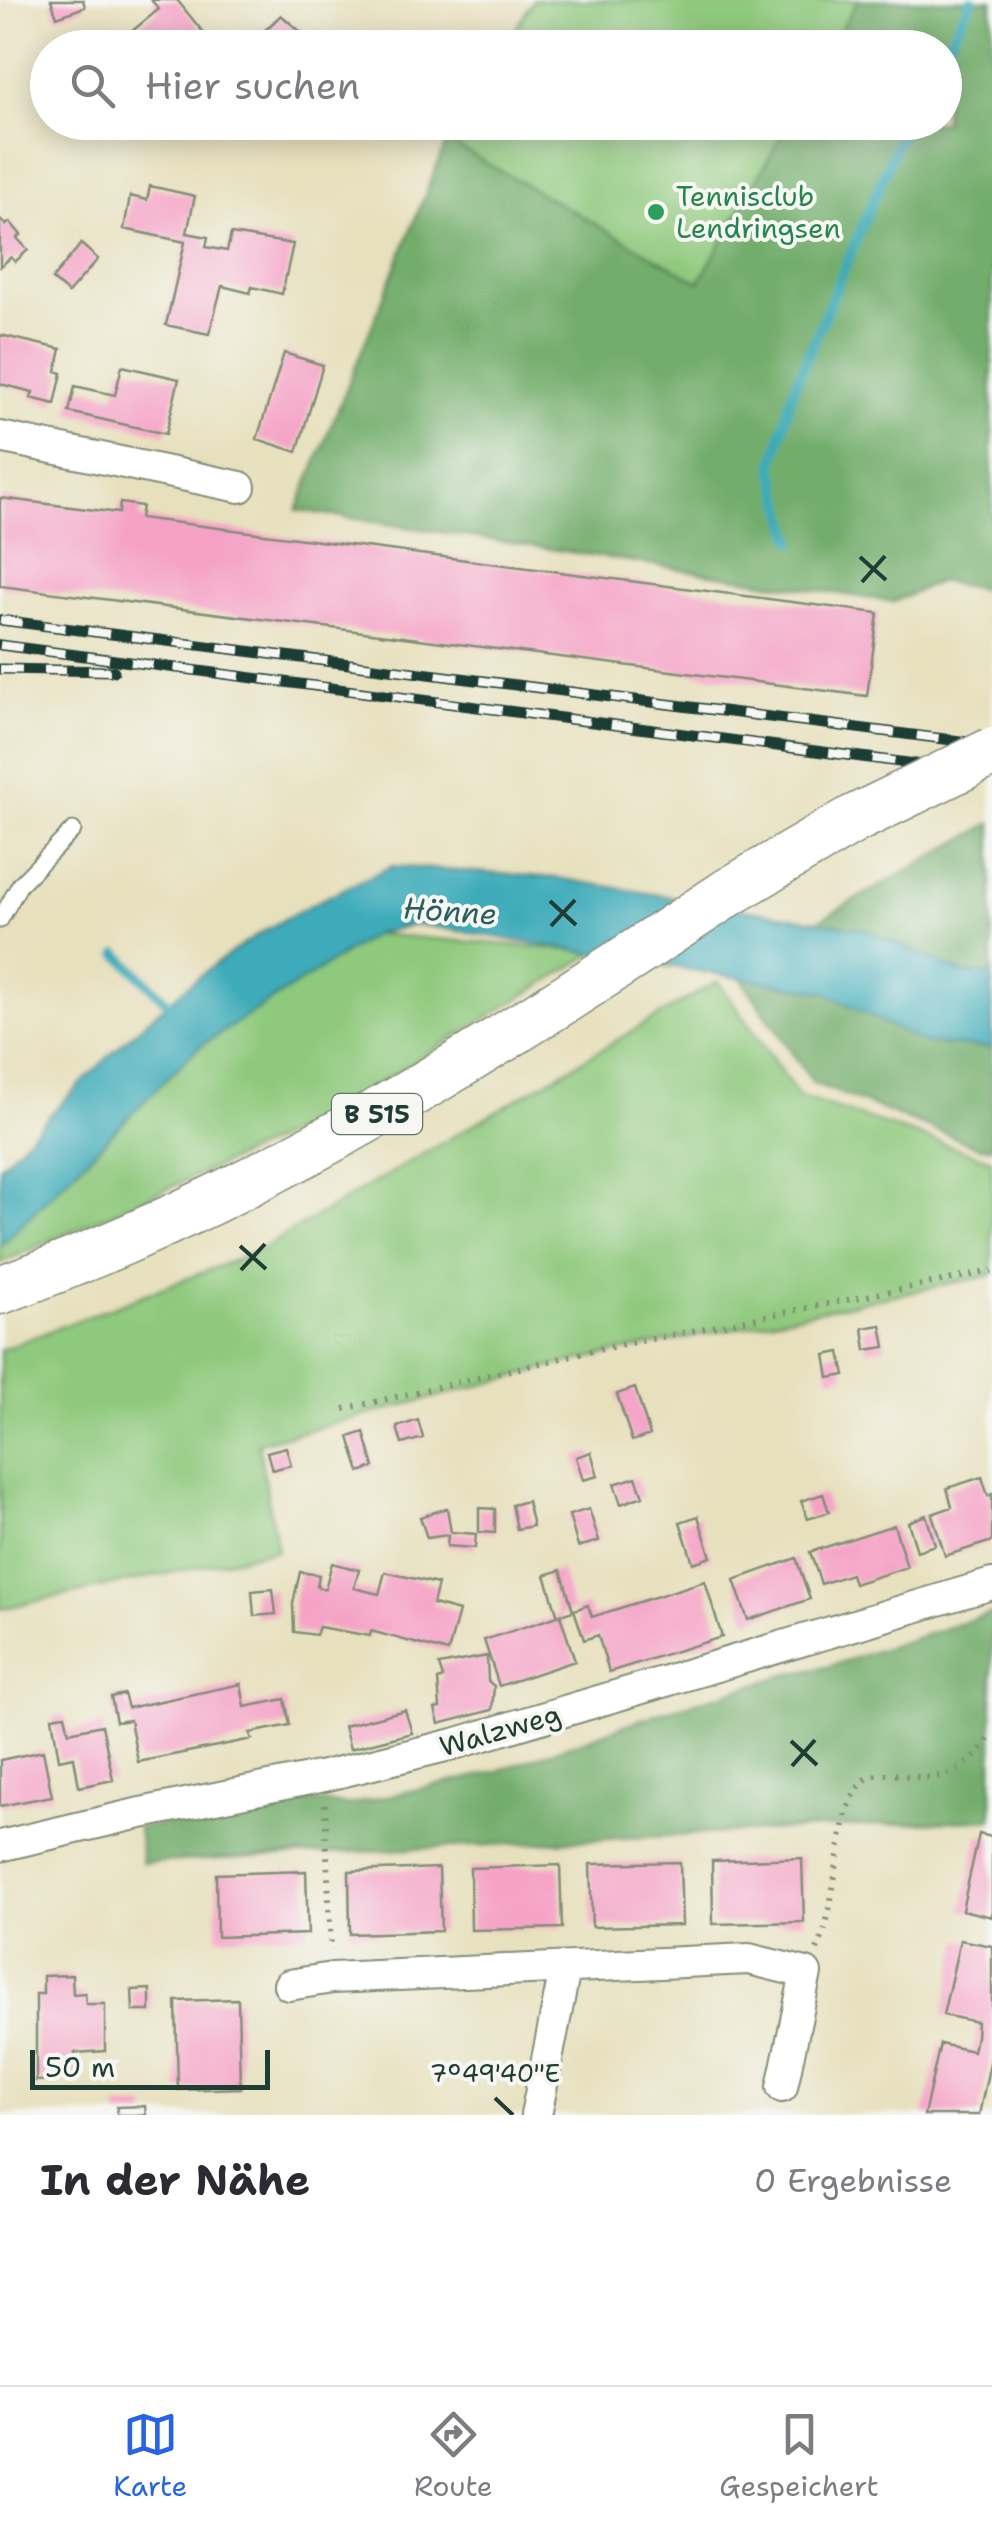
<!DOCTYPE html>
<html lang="de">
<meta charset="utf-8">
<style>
:root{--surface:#fff;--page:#f2f2f3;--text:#2b2b33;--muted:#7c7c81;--line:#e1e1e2;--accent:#2563eb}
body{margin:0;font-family:"Shantell Sans",sans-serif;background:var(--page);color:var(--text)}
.scale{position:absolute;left:30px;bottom:25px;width:240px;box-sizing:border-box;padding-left:10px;border:5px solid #1f3d34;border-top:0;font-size:28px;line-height:35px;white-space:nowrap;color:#1f3d34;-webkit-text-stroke:8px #f6f6f2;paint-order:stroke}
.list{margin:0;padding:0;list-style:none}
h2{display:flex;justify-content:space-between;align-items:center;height:130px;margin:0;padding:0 40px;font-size:42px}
h2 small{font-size:32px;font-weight:400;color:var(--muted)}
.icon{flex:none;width:55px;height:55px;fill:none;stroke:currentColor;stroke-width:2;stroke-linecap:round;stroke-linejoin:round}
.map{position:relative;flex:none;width:992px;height:2115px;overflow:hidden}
.search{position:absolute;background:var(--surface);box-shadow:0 5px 25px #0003;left:30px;right:30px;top:30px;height:110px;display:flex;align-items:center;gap:25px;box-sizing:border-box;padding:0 35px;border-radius:55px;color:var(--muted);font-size:38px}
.sheet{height:270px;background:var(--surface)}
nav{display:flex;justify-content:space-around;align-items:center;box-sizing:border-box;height:140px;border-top:2px solid var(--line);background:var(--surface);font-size:28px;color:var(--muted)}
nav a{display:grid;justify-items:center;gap:5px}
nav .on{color:var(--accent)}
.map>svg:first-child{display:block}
.green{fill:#8fc97d;stroke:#578358;stroke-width:2.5}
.forest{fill:#73ad6c;stroke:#497550;stroke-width:2.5}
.water{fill:#3cabb9;stroke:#2e7476;stroke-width:2.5}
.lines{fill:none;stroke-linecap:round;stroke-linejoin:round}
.stream{stroke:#3cabb9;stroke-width:10}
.building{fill:#f5a2c6}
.service-casing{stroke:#838e78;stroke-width:19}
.minor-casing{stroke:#838e78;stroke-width:34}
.primary-casing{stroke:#838e78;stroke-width:51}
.path{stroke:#838e78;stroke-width:6;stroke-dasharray:2.5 8;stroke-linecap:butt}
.service{stroke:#fff;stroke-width:15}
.minor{stroke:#fff;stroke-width:30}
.primary{stroke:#fff;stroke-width:48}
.rail-casing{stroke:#1f3d34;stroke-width:11}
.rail{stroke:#f6f6f2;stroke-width:8;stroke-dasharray:22;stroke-linecap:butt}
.primary-bridge-casing{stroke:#838e78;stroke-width:51;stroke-linecap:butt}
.primary-bridge{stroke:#fff;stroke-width:48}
.ticks{fill:none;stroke:#1f3d34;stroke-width:4}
.leisure-dot{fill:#2e9e5b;stroke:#f6f6f2;stroke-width:4}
.labels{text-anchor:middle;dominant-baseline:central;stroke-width:8;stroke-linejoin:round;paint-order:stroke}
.shield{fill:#f6f6f2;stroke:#60746d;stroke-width:2.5}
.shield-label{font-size:25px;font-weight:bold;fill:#1f3d34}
.leisure-label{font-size:28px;fill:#27864d;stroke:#f6f6f2;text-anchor:start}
.street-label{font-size:28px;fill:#1f3d34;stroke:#f6f6f2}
.water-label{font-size:30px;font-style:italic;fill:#285e5c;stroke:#f6f6f2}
.ticks-label{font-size:25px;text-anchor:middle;fill:#1f3d34;stroke:#f6f6f2;stroke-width:8;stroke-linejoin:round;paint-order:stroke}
</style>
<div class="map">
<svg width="992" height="2115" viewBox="0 0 992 2115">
<rect width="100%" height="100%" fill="#f6f6f2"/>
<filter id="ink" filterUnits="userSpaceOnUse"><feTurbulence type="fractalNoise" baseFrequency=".01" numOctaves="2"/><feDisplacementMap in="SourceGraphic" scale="20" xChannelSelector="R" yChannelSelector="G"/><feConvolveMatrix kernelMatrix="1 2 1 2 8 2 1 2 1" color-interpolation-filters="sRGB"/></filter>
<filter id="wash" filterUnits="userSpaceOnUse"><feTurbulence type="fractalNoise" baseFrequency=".0048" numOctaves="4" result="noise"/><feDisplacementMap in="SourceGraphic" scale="40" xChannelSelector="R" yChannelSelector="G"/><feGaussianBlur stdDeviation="2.25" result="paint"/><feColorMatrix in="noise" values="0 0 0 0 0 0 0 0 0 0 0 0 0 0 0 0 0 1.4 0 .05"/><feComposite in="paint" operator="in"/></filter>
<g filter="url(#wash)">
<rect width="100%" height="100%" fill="#e7e0bd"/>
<path class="green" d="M533,0H858L831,47L504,48Z
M458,123H789L699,283L447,141Z
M375,934L596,952L306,1127L0,1263V1246L196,1049Z
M718,981L798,1096L992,1160V1275L575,1361L258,1443L277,1550L0,1609V1350L256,1252Z"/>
<path class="forest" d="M858,0H992V591L940,581L894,602L297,510L447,141L699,282L789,123L944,122V48L831,47Z
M992,823V1147H979L813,1083L734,968Z
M992,1613V1819L142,1863L138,1828L297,1800L348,1805L495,1772L656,1714L786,1675L827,1667Z"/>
<path class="water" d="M392,866L557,878L865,929L962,973L992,975V1048L923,1043L824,992L417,924L375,934L196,1049L0,1246V1166C73,1092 145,1014 231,953C281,917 336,892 392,866Z"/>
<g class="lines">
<path class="stream" d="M944,51L972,0
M793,541L773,467L792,393L906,122
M118,954L178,1013"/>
</g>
<g id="blocks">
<path class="building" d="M51,0H83L85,7L57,17Z
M151,0H177L203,32L184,48H125L120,41L159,9Z
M281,15L301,32L290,48H271L259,36Z
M150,186L195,196L187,233L208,237L206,247L227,251L231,234L293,244L282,294L252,287L250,293L222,286L209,334L166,325L185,242L124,229L130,196L147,200Z
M0,219L6,225L10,222L21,235L17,238L28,250L15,262L11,257L0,267Z
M81,244L98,259L68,293L52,279Z
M0,335L61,349L56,371L62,373L55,404L31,398L33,392L0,384Z
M284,353L323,365L297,452L257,439Z
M122,366L179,379L166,434L69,412L75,386L115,395Z
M0,498L119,513L120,503L142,506L140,518L878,613L867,696L0,586Z
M881,1325L885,1347L866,1350L863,1328Z
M840,1352L845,1375L829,1378L825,1355Z
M635,1388L650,1435L632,1441L617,1394Z
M418,1420L423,1438L402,1444L397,1427Z
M364,1432L374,1467L360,1472L349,1437Z
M286,1447L291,1465L272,1470L267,1452Z
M591,1452L598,1476L583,1480L576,1457Z
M636,1477L643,1496L621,1504L614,1484Z
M982,1477L988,1496L992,1494V1541L945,1556L932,1514L952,1507L947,1488Z
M823,1494L829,1512L808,1519L801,1501Z
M527,1501L533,1526L517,1529L512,1505Z
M447,1508L451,1532L476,1534L475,1548L447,1546L448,1535L427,1538L420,1517Z
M479,1508L495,1509V1533L479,1532Z
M589,1509L599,1541L578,1547L569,1515Z
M926,1515L935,1545L917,1551L908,1522Z
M698,1516L711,1557L693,1563L680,1522Z
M894,1525L907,1567L854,1584L851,1574L821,1584L810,1552Z
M796,1558L810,1599L748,1620L734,1580Z
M332,1563L359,1570L354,1588L379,1594L385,1572L438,1584L433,1604L459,1611L448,1652L371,1631L370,1636L319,1627L316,1635L294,1632L293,1603L300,1572L319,1575L317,1587L325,1589Z
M561,1570L573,1611L560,1615L575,1661L499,1686L484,1640L558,1616L545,1575Z
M705,1581L722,1637L609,1672L598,1635L584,1640L574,1610L588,1605L592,1617Z
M273,1589L276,1614L254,1616L252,1591Z
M487,1656L488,1681L494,1686L492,1710L439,1724L435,1709L440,1708L438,1680L443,1678L439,1665Z
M241,1684L245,1707L285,1699L290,1725L250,1733L252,1739L138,1762L130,1720L116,1722L111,1697L124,1694L128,1708Z
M405,1710L412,1733L350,1749L344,1726Z
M65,1715L69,1732L102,1725L113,1780L79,1787L74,1757L59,1760L52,1717Z
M43,1751L52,1796L0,1806V1760Z
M979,1834L992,1837V1917L962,1910Z
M802,1858L804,1922L713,1924L712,1861Z
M680,1862L682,1925L592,1927L590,1864Z
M560,1865L562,1928L471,1930L470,1868Z
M439,1868L441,1931L350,1934L349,1871Z
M306,1871L308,1934L217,1937L216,1874Z
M960,1940L992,1946V2053L979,2115H924L940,2044L973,2051L976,2037L977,2022L943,2015Z
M72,1975L73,1994L85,1993L86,2004H105V2051L75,2053V2079L36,2081V1994H43V1976Z
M150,1989V2011H133L132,1990Z
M238,1999L240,2088L178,2090L176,2001Z
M145,2106L146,2115H117V2107Z"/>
</g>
</g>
<g filter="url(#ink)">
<use href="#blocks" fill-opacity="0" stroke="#838e78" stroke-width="2.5"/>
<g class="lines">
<defs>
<path id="service" d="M0,920L20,884L73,830"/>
<path id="minor" d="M0,437L240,487
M0,1846L136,1814L324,1776L454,1744L992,1584
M289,1985L332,1978L749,1959L806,1973L782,2087
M536,2115L565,1969"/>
<path id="primary" d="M0,1290C265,1195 496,1046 729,892"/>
</defs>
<use href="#service" class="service-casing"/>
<use href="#minor" class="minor-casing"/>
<use href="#primary" class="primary-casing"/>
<path class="path" d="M344,1409L596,1350L992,1271
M325,1804L331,1951
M817,1950C838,1907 834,1820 860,1785C887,1751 944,1815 992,1733"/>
<use href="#service" class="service"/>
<use href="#minor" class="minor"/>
<use href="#primary" class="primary"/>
<defs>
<path id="rail" d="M0,620L992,745
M0,645L992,774
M0,669L114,671"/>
</defs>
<use href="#rail" class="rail-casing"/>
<use href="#rail" class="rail"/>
<defs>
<path id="primary-bridge" d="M729,892L854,819L992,752"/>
</defs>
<use href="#primary-bridge" class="primary-bridge-casing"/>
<use href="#primary-bridge" class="primary-bridge"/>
</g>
</g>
<path class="ticks" d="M860,557L886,580M862,582L885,556M550,901L576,925M551,926L575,900M240,1246L266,1269M241,1270L265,1244M791,1741L817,1765M792,1766L815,1740M495,2098L513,2115"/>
<circle class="leisure-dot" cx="656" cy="212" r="10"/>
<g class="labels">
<rect class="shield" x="332" y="1094" width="90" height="40" rx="8"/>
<g class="shield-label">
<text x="377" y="1114">B 515</text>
</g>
<g class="leisure-label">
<text x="676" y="196">Tennisclub<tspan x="676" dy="32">Lendringsen</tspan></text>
</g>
<g class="street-label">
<text transform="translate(500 1730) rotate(-16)">Walzweg</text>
</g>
<g class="water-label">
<text transform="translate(450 911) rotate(4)">Hönne</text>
</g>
</g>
<g class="ticks-label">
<text x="495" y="2082">7°49'40"E</text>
</g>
</svg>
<div class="scale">50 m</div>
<div class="search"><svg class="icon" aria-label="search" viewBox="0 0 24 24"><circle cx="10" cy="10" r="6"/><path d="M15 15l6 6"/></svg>Hier suchen</div>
</div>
<section class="sheet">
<h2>In der Nähe<small>0 Ergebnisse</small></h2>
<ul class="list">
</ul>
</section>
<nav>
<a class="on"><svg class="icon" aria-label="map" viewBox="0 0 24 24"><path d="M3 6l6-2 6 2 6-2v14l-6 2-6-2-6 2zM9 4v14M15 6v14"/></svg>Karte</a>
<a><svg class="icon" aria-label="directions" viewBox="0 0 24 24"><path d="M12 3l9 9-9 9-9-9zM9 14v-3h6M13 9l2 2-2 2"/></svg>Route</a>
<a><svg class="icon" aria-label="saved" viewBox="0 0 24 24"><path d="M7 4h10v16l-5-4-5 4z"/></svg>Gespeichert</a>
</nav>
